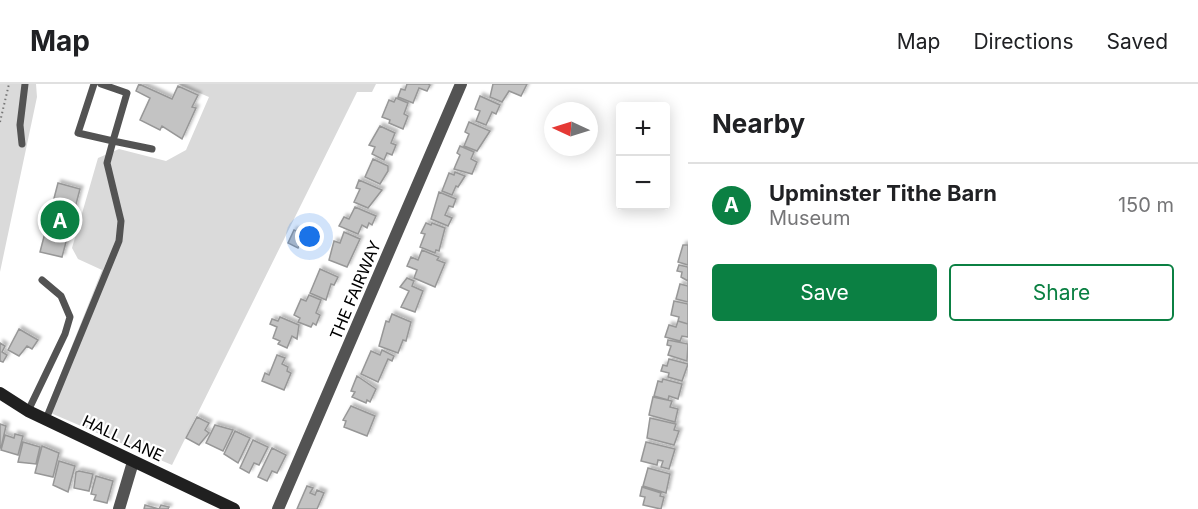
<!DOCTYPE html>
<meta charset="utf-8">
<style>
:root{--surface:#fff;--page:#f2f2f2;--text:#202124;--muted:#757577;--line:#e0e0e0;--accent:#0b8043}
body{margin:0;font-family:Inter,sans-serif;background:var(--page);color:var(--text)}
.controls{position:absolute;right:18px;top:18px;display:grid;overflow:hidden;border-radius:6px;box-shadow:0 3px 15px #0003}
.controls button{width:54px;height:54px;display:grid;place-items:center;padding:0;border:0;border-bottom:2px solid var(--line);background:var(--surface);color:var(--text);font:30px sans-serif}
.compass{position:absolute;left:544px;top:18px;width:54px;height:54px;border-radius:50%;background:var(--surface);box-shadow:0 3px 15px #0003;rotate:274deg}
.you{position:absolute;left:310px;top:153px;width:21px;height:21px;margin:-15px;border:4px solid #fff;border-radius:50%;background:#1a73e8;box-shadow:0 0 0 9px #1a73e833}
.badge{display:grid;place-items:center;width:39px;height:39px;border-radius:50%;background:var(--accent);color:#fff;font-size:20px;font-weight:700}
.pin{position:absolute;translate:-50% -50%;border:3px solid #fff;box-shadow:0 2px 6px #0006}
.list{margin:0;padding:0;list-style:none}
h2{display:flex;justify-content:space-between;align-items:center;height:78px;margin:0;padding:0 24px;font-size:26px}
h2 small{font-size:20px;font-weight:400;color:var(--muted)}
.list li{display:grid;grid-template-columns:39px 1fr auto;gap:18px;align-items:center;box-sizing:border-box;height:84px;padding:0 24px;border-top:2px solid var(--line)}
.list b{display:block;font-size:22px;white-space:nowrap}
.list p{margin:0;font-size:20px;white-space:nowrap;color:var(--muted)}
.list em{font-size:20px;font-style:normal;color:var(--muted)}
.actions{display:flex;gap:12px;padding:18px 24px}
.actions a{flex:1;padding:14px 0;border:2px solid var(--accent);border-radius:6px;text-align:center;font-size:21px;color:var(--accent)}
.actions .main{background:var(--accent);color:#fff}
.map{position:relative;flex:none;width:688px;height:425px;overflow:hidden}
header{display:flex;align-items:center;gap:36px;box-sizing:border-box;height:84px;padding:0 30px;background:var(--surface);border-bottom:2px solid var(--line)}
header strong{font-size:28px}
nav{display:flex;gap:33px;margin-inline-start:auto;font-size:21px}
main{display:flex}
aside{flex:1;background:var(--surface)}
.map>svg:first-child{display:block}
.green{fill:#dadada}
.building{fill:#c3c3c3;stroke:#979797;stroke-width:1.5;filter:url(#shadow)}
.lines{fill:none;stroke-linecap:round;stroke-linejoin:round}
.path{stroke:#757575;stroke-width:2;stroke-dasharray:1.5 3;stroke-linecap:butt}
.lane{stroke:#535353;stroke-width:7}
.street{stroke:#535353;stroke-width:12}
.secondary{stroke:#202020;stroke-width:12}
.labels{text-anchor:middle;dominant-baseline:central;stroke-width:4.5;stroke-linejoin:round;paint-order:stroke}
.street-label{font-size:16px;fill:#000;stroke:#fff}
</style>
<header>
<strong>Map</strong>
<nav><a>Map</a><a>Directions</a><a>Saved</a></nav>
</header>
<main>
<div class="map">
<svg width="688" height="425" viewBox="0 0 688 425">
<defs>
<filter id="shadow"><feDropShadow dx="3" dy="-3" stdDeviation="1.5" flood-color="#0004"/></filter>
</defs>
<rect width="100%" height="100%" fill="#fff"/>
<path class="green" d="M0,0H36L37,13L0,188Z
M178,0H376L372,8H357L172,381L46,327L102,186L78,175L72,164L98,74L119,65L166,77L186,66L209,13Z"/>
<path class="building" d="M139,0L172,15L178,2L198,11L192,23L196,24L182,55L162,42L160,46L140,36L150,14L136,7Z
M407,0H428L430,1L427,7L419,4L413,19L398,13L401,5L405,6Z
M493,0H527L521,12L509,7L502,18L490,13Z
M480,12L500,21L496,30L492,28L486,41L476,37L480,27L475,25Z
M396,14L408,19L404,30L408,32L403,45L389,39L390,36L382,33L389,16L394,18Z
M469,38L490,47L477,67L464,62L469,50L465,48Z
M380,42L395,49L391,59L396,61L392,71L387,69L384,76L372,70L375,63L369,61Z
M460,62L474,68L471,75L477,78L472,90L454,85L460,71L457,69Z
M373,75L388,82V87L380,100L365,93Z
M455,88L465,92L458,103L456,102L452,111L442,107L449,89L454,91Z
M359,96L382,106L368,124L354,118L360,105L356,104Z
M58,99L80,105L62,173L40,168Z
M439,108L456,115L453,123L449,122L445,131L452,134L448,142L431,135Z
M355,123L376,132L372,141L369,139L367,144L362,141L358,150L339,142L344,133L349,135Z
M426,139L431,141L432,139L445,144L439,167L436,166L435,169L420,163L425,150L421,149Z
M294,146L304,150L298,164L288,159Z
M344,148L360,155L347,183L329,176L334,157L340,159Z
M683,161H688V181L678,178Z
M422,166L439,173L437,176L445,179L435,203L414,194L417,186L407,182L411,173L418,176Z
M679,181L688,183V201V197L681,193L682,188L677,187Z
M320,185L338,193L334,201L331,200L326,216L310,209Z
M407,194L414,197L412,202L423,207L415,228L401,223L409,207L400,203Z
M680,200L688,202V218L676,215Z
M309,211L321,216L316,229L320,231L316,241L313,239L311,243L298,238L300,234L294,231L301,215L306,217Z
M674,217L688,220V240L678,237L679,233L671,231Z
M392,230L411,238L406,257L403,256L398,269L379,262L386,237L389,238Z
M280,233L299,241L297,255L292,252L287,264L278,260L280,257L273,254L277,243L270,240L272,235L278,237Z
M678,237L688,240V253L682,252L680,257L665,253L669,241L676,243Z
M19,245L38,256L32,265L27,262L19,272L8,266Z
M668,256L688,260L687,277L668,271L671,262L667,261Z
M0,259L5,262L2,268L7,271L3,278L0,277Z
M382,266L394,272L392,277L388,275L378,298L361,290L371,267L380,271Z
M277,271L285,274L282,280L288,283L287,287L291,289L284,306L262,297L265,289L269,291Z
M669,275L688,280L682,297L668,293L669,289L661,287L663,281L667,282Z
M357,292L376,305L370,318L367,316L366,319L352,313L355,308L351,307Z
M663,295L682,300L678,315L669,312L668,316L654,312L658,297L662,298Z
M653,313L672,317L670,323L678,325L675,338L649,331Z
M351,322L375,332L367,352L344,343L346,337L343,336Z
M197,333L209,339L205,346L209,349L199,361L186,354Z
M650,334L676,340L674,346L679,347L674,361L647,354Z
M0,340L6,342L1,364H0Z
M215,341L233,346L223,367L206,359Z
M235,347L250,354L238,379L224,370Z
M15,350L23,352L18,371L1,366L5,351L14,354Z
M253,356L268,363L259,381L254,379L249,389L240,384Z
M23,358L40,363L36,380L18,378Z
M646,358L675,365L669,385L661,383L663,377L658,376L657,381L641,377Z
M42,362L59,369L53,393L35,389Z
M272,364L286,371L277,389L272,387L267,397L258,393Z
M59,377L75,382L68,408L53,401Z
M648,384L670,390L666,409L643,402Z
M79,387L93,390L89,407L74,404L76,388Z
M96,392L113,397L107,419L94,416L96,411L91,410Z
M307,402L313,404L310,409L315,411L317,406L324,409L317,425H297Z
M642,403L661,409L660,412L664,413L661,425L643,421L645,413L640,412Z
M145,421L159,425L161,421L169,423L168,425H144Z"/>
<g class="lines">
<path class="path" d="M0,38L9,0"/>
<path class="lane" d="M94,0L78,49L113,57L127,9L101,0
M22,60L20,41L25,0
M28,327L65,250L70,233L61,212L42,196
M46,335L119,157L121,137L107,79L113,57L152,65"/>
<path class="street" d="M119,425L133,378
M278,425L461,0"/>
<path class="secondary" d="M0,309L28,327L234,425"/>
</g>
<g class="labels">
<g class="street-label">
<text transform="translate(355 206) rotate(-67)">THE FAIRWAY</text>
<text transform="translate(123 354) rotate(25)">HALL LANE</text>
</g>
</g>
</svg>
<div class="controls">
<button>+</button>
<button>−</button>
</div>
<svg class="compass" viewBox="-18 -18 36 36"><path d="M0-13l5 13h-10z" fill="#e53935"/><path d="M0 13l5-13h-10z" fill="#757577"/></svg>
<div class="you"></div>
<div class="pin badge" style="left:60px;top:136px">A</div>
</div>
<aside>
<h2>Nearby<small></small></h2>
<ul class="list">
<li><span class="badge">A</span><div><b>Upminster Tithe Barn</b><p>Museum</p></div><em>150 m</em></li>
</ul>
<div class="actions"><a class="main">Save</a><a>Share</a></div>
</aside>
</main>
